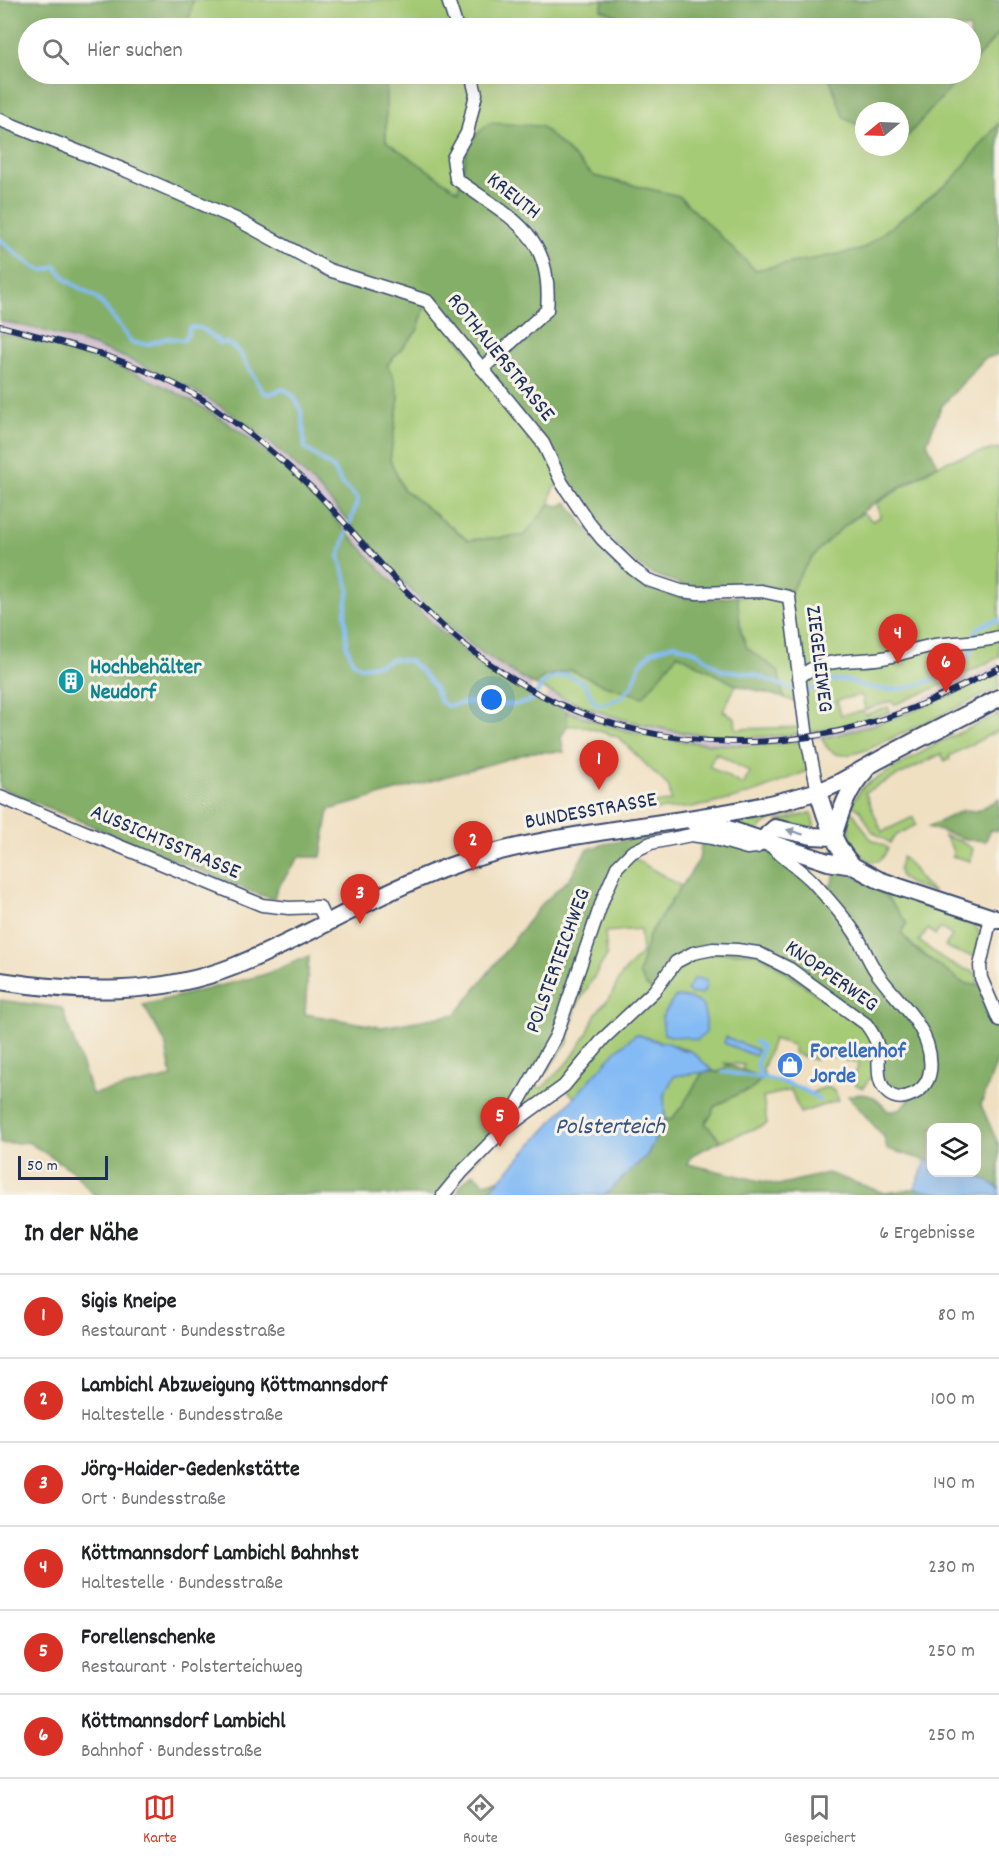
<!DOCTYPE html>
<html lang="de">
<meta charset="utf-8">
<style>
:root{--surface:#fff;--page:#f6f6f6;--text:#202124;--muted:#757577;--line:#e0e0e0;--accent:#d93025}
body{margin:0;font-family:Dekko,sans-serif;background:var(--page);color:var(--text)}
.controls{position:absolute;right:18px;bottom:18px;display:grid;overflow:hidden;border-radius:12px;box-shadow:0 6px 24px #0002}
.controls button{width:54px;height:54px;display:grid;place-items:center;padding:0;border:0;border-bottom:2px solid var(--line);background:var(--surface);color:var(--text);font:30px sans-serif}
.compass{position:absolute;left:855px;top:102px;width:54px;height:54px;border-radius:50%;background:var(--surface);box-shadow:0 6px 24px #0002;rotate:251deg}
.scale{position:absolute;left:18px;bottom:15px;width:90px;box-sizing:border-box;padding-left:6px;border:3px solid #1b2f5e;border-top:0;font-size:16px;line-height:21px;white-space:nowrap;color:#1b2f5e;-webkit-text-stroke:4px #f7f3e8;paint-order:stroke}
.you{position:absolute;left:492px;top:700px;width:21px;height:21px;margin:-15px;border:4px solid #fff;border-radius:50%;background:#1a73e8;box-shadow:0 0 0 9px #1a73e833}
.badge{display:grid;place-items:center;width:39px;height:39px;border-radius:50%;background:var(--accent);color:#fff;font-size:20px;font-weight:700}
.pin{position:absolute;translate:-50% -50px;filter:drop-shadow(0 2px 3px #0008)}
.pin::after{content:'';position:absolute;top:32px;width:21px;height:18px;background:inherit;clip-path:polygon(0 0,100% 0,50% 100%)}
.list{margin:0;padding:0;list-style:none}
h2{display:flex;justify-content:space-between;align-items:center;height:78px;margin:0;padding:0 24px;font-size:26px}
h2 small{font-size:20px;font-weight:400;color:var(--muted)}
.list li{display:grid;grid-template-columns:39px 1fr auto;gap:18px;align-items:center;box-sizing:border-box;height:84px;padding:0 24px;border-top:2px solid var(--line)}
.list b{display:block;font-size:22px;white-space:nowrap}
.list p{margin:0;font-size:20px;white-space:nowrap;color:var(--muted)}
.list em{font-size:20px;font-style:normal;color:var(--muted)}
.icon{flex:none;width:33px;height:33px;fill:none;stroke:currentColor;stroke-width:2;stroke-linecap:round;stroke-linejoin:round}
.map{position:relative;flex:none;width:999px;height:1195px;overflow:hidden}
.search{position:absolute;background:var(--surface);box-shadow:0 6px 24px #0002;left:18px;right:18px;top:18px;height:66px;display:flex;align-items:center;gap:15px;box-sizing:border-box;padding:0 21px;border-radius:33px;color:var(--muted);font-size:22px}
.sheet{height:582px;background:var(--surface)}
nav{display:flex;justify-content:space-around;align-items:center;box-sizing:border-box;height:84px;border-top:2px solid var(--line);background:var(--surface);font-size:16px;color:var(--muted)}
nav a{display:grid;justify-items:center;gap:3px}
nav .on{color:var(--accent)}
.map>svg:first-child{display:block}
.industrial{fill:#d0bdcc}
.green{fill:#a6cb76;stroke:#607d6a;stroke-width:1.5;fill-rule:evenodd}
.forest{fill:#84af67;stroke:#506f62;stroke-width:1.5}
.water{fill:#84bbf4;stroke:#5075a9;stroke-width:1.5}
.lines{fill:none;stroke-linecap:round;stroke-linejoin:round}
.stream{stroke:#84bbf4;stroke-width:4}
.minor-casing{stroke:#3b4a6d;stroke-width:15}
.major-casing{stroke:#3b4a6d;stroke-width:20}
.minor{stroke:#fff;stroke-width:12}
.major{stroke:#fff;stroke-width:16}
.rail-casing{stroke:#1b2f5e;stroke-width:6}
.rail{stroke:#f7f3e8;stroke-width:4;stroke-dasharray:11;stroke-linecap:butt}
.oneway{fill:#8d97ae}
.labels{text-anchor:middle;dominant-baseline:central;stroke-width:6;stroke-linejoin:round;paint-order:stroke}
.street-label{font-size:22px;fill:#1b2f5e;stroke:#f7f3e8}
.culture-label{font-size:22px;font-weight:bold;fill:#0d838f;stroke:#f7f3e8;text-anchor:start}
.shop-label{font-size:22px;font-weight:bold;fill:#366cbe;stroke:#f7f3e8;text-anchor:start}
.water-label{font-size:24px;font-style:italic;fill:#355284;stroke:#f7f3e8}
</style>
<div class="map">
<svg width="999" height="1195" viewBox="0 0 999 1195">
<rect width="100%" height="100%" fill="#f7f3e8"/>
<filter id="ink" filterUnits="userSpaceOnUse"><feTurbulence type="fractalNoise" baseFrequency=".0167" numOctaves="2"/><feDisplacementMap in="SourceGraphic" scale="12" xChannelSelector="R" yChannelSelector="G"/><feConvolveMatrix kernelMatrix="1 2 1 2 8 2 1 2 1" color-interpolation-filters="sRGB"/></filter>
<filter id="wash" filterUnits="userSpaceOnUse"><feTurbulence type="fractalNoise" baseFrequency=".008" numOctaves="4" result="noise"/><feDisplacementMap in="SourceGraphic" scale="24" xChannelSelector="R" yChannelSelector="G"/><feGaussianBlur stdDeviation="1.35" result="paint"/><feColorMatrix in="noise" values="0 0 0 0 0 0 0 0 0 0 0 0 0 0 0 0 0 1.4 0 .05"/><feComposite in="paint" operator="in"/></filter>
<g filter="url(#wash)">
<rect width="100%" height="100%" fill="#f0e0c2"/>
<path class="industrial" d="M0,321L61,336L117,354L194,390L238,417L282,453L345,516L338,522L271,456L233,425L189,398L113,363L69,349L0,333Z
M360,532L393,570L449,625L492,660L533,684L528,693L474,659L428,619L353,538Z
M999,663V673L923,708L888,721L846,734L781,744L742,746L709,744L651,737L580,716L544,701L549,692L602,714L636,724L676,732L728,737L787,736L845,726L881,715L915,702Z"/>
<path class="green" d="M193,0H604L601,9L647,28H187Z
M999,33V123L953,179L861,250L755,270L679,196L594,176L541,126L469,142L458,191L386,141V84L368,74H828L844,118L864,128V147H900V144L963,74H970L971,65Z
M427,301L543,443L562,483L553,488L550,504L524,536L468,540L403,489L390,460L399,397L387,365L417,331Z
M999,448V657L949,682L894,705L892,701L865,710L862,695L837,700L841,715L863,711L865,715L888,707L890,712C768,755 650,741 535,685L543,677L571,670L601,684L678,654L736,685L723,711L735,718L736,729L805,727L802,704L784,698L778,671L747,648L741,632L737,596H789C802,560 832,534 863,513L873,521L880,517L877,503L938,465L954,459Z
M999,673V688L871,748C853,755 831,763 822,738C885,726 941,700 999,673Z
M567,711C644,742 725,751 807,741L812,769C783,781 754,794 724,801C694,809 662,809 631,811L628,806L671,801L669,787L618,737L583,726H567ZM716,753L750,772L743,785L709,766Z
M999,714V730L949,756L950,759L945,761L941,754L865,792L882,832L913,817L916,825L895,836L890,843L872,831L860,810L851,805L861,789L868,783L940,742Z
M795,810L797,813L795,814C781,817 765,819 757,833L726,820L746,819Z
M849,811L854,814L870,838L888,848C883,858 881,863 869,861C848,848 849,834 849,811Z
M811,813L814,824L813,829L777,822Z
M944,836L960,841L973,849L970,861L952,856C955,849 948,842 944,836Z
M628,855L681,886L649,935L693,953H758L866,1024L879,1071L870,1078L863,1088L856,1085L853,1080L859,1064L818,1052L815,1060L793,1053V1045L773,1039L763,1070L765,1078L811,1093C826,1087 831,1082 839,1100L800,1113L791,1090L763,1097L767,1124L721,1141L705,1123L712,1114L714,1107L739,1093L751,1090L762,1078L742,1070L744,1065L723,1063L729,1065L719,1072L713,1071L691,1051L636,1034L616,1051L575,1098L564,1087L502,1131L603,899ZM640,929L642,952L620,977L611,996L596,1013L587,1034L571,1059L542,1088L535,1086L568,1042L576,1007L607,955L605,932Z
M902,857L912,866L922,882L934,892C914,885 891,884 902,857Z
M880,888L926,907L973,922L979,932L977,957C965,954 955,953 945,946L952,936L941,928L935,935L928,929L919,941L949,963L976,973L979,986L963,983L914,947L901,933Z
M703,1072L683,1105L671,1120L665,1119L664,1095L674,1076Z"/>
<path class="forest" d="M0,0H193L187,28H28V74H368L386,84V141L458,191L469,142L489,123L541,126L594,176L679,196L755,270L861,250L953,179L999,123V354L984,359L941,407L927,443L938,465C886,493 810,539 789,597L683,585L652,574L634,562L613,541L562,483L543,443L427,301L417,331L387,365L393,376L399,397L390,460L403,489L468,540L523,536L550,504L560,506L567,502C600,548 633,596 695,599C709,600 723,598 737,596L741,632L747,648L778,671L784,698L736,685L678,654L643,697L601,684L571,670L543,677L535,685C511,672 488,658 466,641C397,586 347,511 281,452C202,383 103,341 0,321Z
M604,0H999V33L971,65L970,28H647L601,9Z
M828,74H963L900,144V111H864V128L844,118Z
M0,333C100,353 191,389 270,455C328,504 373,566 428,619C468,658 515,690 567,711V726L561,738L564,752H532L329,810L321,857H299L276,890L274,899L257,894L0,788Z
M999,799V831L990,830L986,841L965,839L928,827L963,810L977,811Z
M653,836L651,843L617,867L556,1036L502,1131L443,1195H94L72,1170L28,1142L0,1144V1000L62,1008L92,1094L172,1077L165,1042L143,1005L263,975L309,956L305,1014L382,1027L456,1014L541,905L571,877L586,850L604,844Z
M702,836L757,847L813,864L809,878L813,881L830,887L837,870L880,888L907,923L901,933L914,948L963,983L984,987L999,1020V1056L981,1105L999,1146V1188L979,1176L968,1173L976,1172V1128H932L931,1162L887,1149L884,1137L848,1096C869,1091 875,1096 888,1111C900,1112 906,1103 914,1095L886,1092L874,1035L758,953H693L654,991L646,986L639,974L649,935L699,860Z
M729,1065L762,1078L751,1090L739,1093L714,1107L712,1114L705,1123L721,1141L692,1155L688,1164L778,1185L828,1173L885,1193L914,1189L952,1195H605L647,1155L665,1119L671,1120L683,1105L703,1072H719Z
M473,1173L484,1183L501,1179L486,1195H457L460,1186Z"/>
<path class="water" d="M695,978L706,980V987L702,994H691L687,989Z
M675,997L689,998L702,1004L706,1019V1033L697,1040C686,1036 675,1038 664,1034L662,1017Z
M636,1034L659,1042H667L678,1049L691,1051L713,1071L674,1076L664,1095L665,1119L647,1155L605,1195H486L616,1051Z
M726,1037L757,1050L755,1056L724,1043Z
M927,1160L931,1162L932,1172C964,1172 970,1170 999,1188V1195H952L914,1189Z"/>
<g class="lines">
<path class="stream" d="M0,239C7,246 33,269 42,270C47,271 51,268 55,266L68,281L95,297L106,308L132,343L148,344L168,338L184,340L188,334L189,328C202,324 211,335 220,343H228L240,353L263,392L269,394L284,389C306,401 302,425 305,448L334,469L341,483L358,499L339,557L349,589L345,612L347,647L353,662L361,667L381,664L393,659L410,661L423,673L435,688L440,701L447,706L470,702L514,705L527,702L533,698L544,683L552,678L567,675L584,683L594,702L601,705L622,697L632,686L640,664L653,651L674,644L697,652L721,670L753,674L796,691
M806,692C816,687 829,679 841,680C849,680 859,685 868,687C888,692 908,689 927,682C939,677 956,671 964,662C982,644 960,627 999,620
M755,1042L762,1046L757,1066L762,1077
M723,1072C751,1076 798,1080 819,1100"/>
</g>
</g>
<g filter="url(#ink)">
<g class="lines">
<defs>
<path id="minor" d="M448,0L457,28
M471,74L476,94L467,133L453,158L456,179C510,218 554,233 547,310L482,369
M0,120L127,171L236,219L329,270L427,301L543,443L562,483L589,523L602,539L633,569L648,580L681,591L698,593L761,591L789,597L807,738L818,792
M799,678C821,656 853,663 882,658C900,655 917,648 935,645C957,642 978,643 999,637
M0,797L262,905L289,908L319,907L326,922
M991,917L980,966L981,978L999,1020
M502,1131L564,1086L604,1038L654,991L676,962L693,953L713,949L737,950L758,953L790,969L866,1024C871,1031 875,1036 877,1044C881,1059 874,1080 887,1092C893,1098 901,1099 908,1096C941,1086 932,1046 917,1023C905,1004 887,989 875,970C867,958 863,945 855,933C844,916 828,899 815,884C802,869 783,859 770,845
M443,1195L463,1171L502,1131L556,1036L603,899L617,867L632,852L651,843L691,835L712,838L747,848L757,847L763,841"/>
<path id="major" d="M818,792C827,819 833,845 853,866
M693,822L725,828L828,862L853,866L879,880L899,887L999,920
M833,837C840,814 847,789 865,771
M768,843V834L775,828L812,836L833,837
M0,981C78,993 160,996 235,966C312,935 382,889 462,862C576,825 700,827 815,792C838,786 860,770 881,759C920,738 960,718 999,698"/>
</defs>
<use href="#minor" class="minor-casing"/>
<use href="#major" class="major-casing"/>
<use href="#minor" class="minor"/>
<use href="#major" class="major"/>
<defs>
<path id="rail" d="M0,326C67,343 134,360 195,395C205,400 214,408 223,414C256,437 287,464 316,492C347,524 374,558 405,590C438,624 475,656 516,681C620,744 751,758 866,724C913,711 956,689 999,668"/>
</defs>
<use href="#rail" class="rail-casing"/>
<use href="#rail" class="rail"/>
</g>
<defs><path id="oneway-solid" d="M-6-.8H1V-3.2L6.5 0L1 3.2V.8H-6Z" transform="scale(1.5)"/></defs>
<use class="oneway" href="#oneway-solid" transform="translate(795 832) rotate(-163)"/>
</g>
<defs>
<symbol id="building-disc" viewBox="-11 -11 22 22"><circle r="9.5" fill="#0f9aa8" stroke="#f7f3e8"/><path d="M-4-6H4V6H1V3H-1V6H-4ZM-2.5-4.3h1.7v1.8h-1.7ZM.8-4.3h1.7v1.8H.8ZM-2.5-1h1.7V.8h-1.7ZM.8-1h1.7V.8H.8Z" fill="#fff"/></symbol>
<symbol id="shop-disc" viewBox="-11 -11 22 22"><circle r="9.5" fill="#3f7fe0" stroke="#f7f3e8"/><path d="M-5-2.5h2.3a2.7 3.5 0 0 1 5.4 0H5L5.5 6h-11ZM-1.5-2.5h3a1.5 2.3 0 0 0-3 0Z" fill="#fff"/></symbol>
</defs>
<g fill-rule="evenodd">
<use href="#building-disc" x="56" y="666" width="30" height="30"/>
<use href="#shop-disc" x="775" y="1050" width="30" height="30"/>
</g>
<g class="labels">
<g class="street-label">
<text transform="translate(513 197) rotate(38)">KREUTH</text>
<text transform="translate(500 358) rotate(51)">ROTHAUERSTRASSE</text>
<text transform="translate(818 659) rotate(83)">ZIEGELEIWEG</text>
<text transform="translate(591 812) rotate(-10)">BUNDESSTRASSE</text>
<text transform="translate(165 843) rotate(23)">AUSSICHTSSTRASSE</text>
<text transform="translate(559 961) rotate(-70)">POLSTERTEICHWEG</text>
<text transform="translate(831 977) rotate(35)">KNOPPERWEG</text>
</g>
<g class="culture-label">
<text x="90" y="668">Hochbehälter<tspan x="90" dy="25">Neudorf</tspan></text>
</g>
<g class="shop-label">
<text x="810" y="1052">Forellenhof<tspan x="810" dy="25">Jorde</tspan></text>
</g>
<g class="water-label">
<text x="610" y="1128">Polsterteich</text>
</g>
</g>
</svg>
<div class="controls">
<button><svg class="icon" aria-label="layers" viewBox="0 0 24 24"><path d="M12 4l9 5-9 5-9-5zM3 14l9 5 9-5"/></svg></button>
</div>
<svg class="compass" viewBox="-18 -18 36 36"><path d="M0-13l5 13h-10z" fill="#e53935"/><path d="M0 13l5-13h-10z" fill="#757577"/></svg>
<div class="scale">50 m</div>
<div class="you"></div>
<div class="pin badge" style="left:599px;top:790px">1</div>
<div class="pin badge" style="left:473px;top:871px">2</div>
<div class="pin badge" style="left:360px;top:924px">3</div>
<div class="pin badge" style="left:898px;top:664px">4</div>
<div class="pin badge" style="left:500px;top:1147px">5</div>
<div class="pin badge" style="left:946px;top:693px">6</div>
<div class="search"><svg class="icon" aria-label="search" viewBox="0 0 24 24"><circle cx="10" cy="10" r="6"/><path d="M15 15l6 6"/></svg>Hier suchen</div>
</div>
<section class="sheet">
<h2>In der Nähe<small>6 Ergebnisse</small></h2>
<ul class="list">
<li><span class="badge">1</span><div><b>Sigis Kneipe</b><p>Restaurant · Bundesstraße</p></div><em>80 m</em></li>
<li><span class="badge">2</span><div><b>Lambichl Abzweigung Köttmannsdorf</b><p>Haltestelle · Bundesstraße</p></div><em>100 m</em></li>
<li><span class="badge">3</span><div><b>Jörg-Haider-Gedenkstätte</b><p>Ort · Bundesstraße</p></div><em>140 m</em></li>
<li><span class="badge">4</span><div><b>Köttmannsdorf Lambichl Bahnhst</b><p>Haltestelle · Bundesstraße</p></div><em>230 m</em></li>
<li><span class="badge">5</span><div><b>Forellenschenke</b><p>Restaurant · Polsterteichweg</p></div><em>250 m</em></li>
<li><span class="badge">6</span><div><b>Köttmannsdorf Lambichl</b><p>Bahnhof · Bundesstraße</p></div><em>250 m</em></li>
</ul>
</section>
<nav>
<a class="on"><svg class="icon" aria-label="map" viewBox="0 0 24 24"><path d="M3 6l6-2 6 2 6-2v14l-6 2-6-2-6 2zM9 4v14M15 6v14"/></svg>Karte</a>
<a><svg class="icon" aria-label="directions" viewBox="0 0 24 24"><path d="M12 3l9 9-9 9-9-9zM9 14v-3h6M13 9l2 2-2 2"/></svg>Route</a>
<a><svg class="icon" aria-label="saved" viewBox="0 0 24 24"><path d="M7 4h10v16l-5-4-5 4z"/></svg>Gespeichert</a>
</nav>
